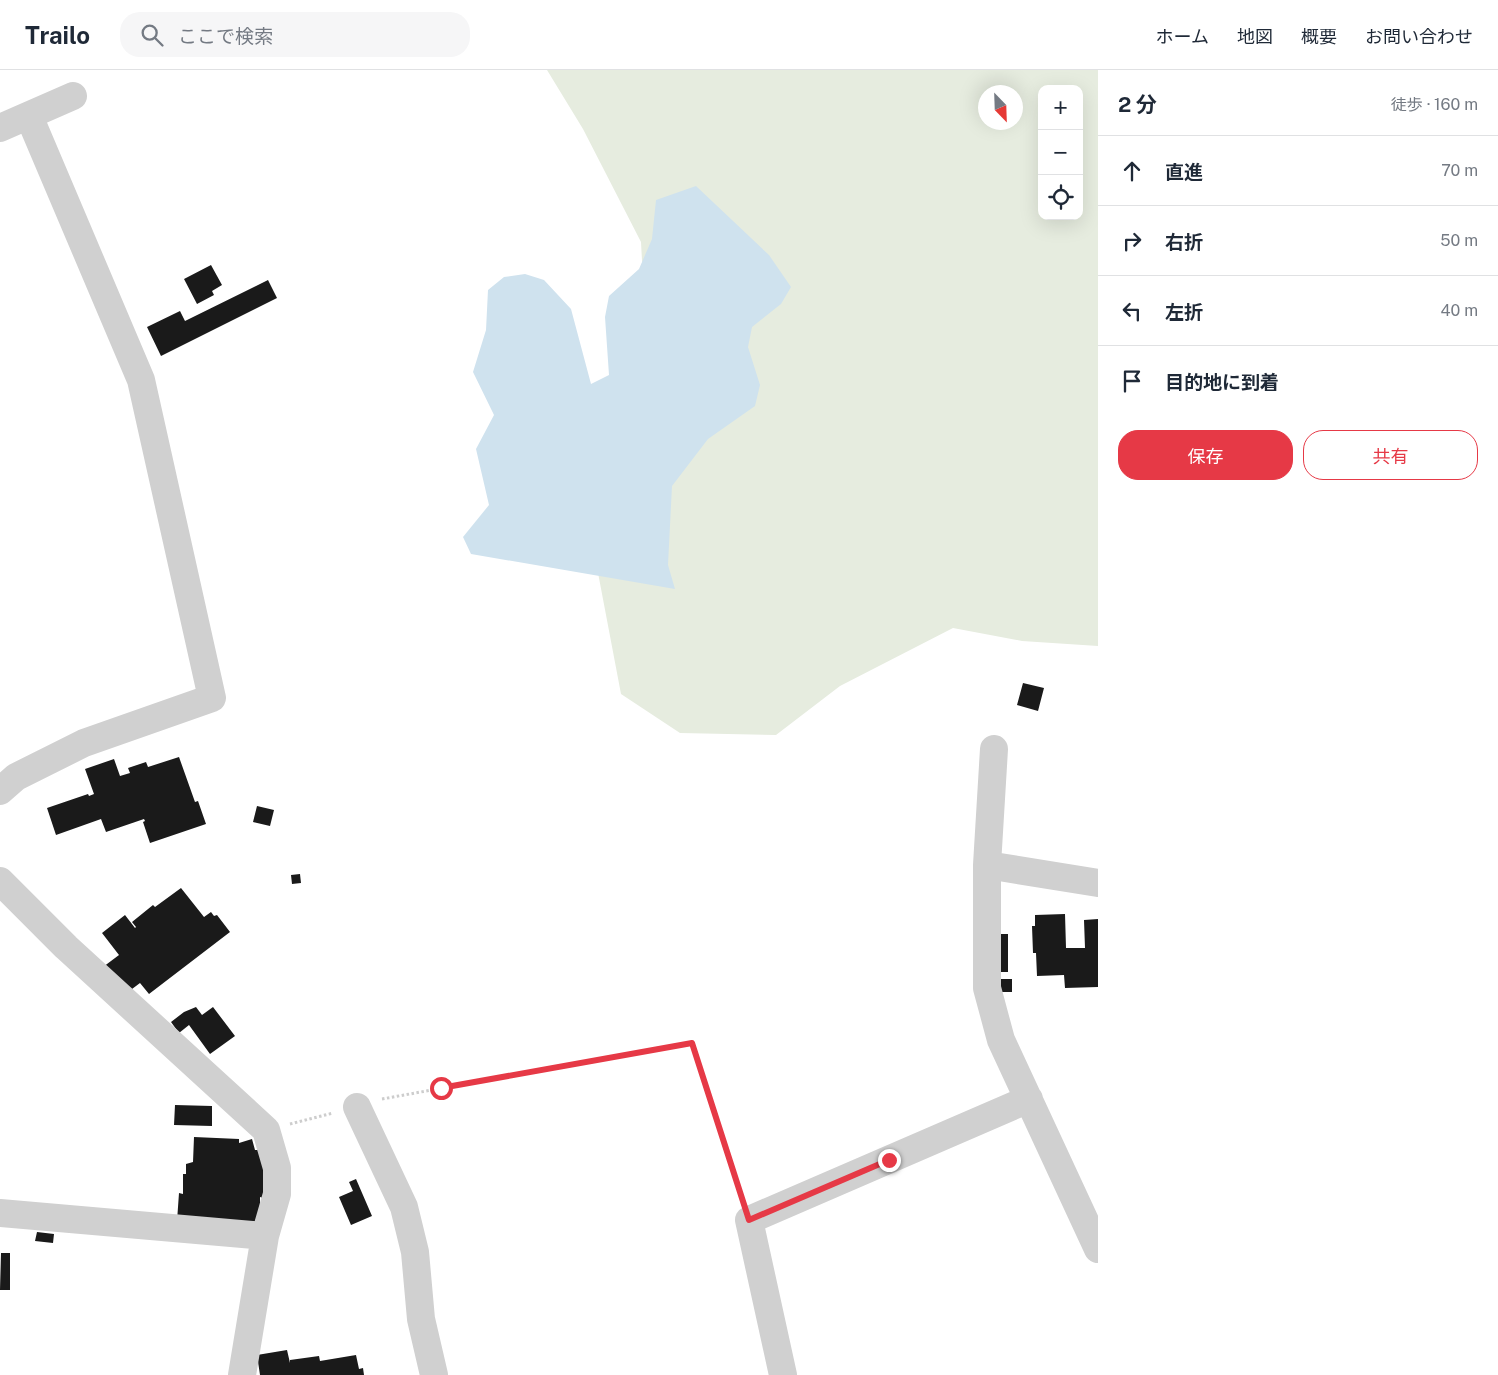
<!DOCTYPE html>
<html lang="ja">
<meta charset="utf-8">
<style>
:root{--surface:#fff;--page:#f6f6f7;--text:#1f2937;--muted:#747a83;--line:#e0e1e3;--accent:#e63946}
body{margin:0;font-family:"Public Sans","Noto Sans JP",sans-serif;background:var(--page);color:var(--text)}
.controls{position:absolute;right:15px;top:15px;display:grid;overflow:hidden;border-radius:10px;box-shadow:0 5px 20px #0002}
.controls button{width:45px;height:45px;display:grid;place-items:center;padding:0;border:0;border-bottom:1px solid var(--line);background:var(--surface);color:var(--text);font:25px sans-serif}
.compass{position:absolute;left:978px;top:15px;width:45px;height:45px;border-radius:50%;background:var(--surface);box-shadow:0 5px 20px #0002;rotate:157deg}
.stop{position:absolute;width:15px;height:15px;margin:-11px;border:4px solid #e63946;border-radius:50%;background:#fff}
.stop.end{background:#e63946;border-color:#fff;box-shadow:0 1px 5px #0008}
.list{margin:0;padding:0;list-style:none}
h2{display:flex;justify-content:space-between;align-items:center;height:65px;margin:0;padding:0 20px;font-size:21px}
h2 small{font-size:16px;font-weight:400;color:var(--muted)}
.list li{display:grid;grid-template-columns:32px 1fr auto;gap:15px;align-items:center;box-sizing:border-box;height:70px;padding:0 20px;border-top:1px solid var(--line)}
.list b{display:block;font-size:19px;white-space:nowrap}
.list em{font-size:16px;font-style:normal;color:var(--muted)}
.actions{display:flex;gap:10px;padding:15px 20px}
.actions a{flex:1;padding:11px 0;border:1px solid var(--accent);border-radius:20px;text-align:center;font-size:18px;color:var(--accent)}
.actions .main{background:var(--accent);color:#fff}
.icon{flex:none;width:28px;height:28px;fill:none;stroke:currentColor;stroke-width:2;stroke-linecap:round;stroke-linejoin:round}
.map{position:relative;flex:none;width:1098px;height:1305px;overflow:hidden}
header{display:flex;align-items:center;gap:30px;box-sizing:border-box;height:70px;padding:0 25px;background:var(--surface);border-bottom:1px solid var(--line)}
header strong{font-size:24px}
nav{display:flex;gap:28px;margin-inline-start:auto;font-size:18px}
.search{width:350px;height:45px;background:var(--page);display:flex;align-items:center;gap:12px;box-sizing:border-box;padding:0 18px;border-radius:20px;color:var(--muted);font-size:19px}
main{display:flex}
aside{flex:1;background:var(--surface)}
.map>svg:first-child{display:block}
.green{fill:#e6ecdf;fill-rule:evenodd}
.water{fill:#cfe2ee}
.building{fill:#1a1a1a}
.lines{fill:none;stroke-linecap:round;stroke-linejoin:round}
.path{stroke:#cdcdcd;stroke-width:3;stroke-dasharray:2.5 2.5;stroke-linecap:butt}
.street{stroke:#d0d0d0;stroke-width:28}
.route{stroke:#e63946;stroke-width:6}
</style>
<header>
<strong>Trailo</strong>
<div class="search"><svg class="icon" aria-label="search" viewBox="0 0 24 24"><circle cx="10" cy="10" r="6"/><path d="M15 15l6 6"/></svg>ここで検索</div>
<nav><a>ホーム</a><a>地図</a><a>概要</a><a>お問い合わせ</a></nav>
</header>
<main>
<div class="map">
<svg width="1098" height="1305" viewBox="0 0 1098 1305">
<rect width="100%" height="100%" fill="#fff"/>
<path class="green" d="M547,0H1098V576L1022,571L953,558L840,616L776,665L680,663L621,624L595,487L647,285L641,172L583,59ZM1042,19H1079V146H1042ZM986,22H1016V52H986Z"/>
<path class="water" d="M696,116L769,185L791,217L781,234L752,257L748,277L760,315L755,336L708,369L672,416L668,495L675,519L471,484L463,467L489,435L476,379L494,345L473,302L486,260L488,220L504,207L525,204L544,210L571,239L591,314L609,305L605,247L609,226L639,199L652,169L656,130Z"/>
<path class="building" d="M211,195L222,215L212,221L214,225L197,234L184,209Z
M268,210L277,228L161,286L147,257L180,241L185,251Z
M1023,613L1044,618L1038,641L1017,635Z
M179,687L195,732L198,731L206,754L150,773L143,752L145,751L144,749L106,762L101,749L56,765L47,738L88,724L89,726L94,724L85,699L114,689L120,706L130,703L128,698L146,692L148,697Z
M257,736L274,740L270,756L253,752Z
M300,804L301,813L292,814L291,805Z
M181,818L204,847L211,842L214,846L217,845L230,862L149,924L140,913L132,919L103,897L119,885L102,863L125,845L135,858L136,857L132,852L153,835L155,837Z
M1065,844L1066,878H1085L1084,850L1098,849V917L1065,918L1064,905L1037,906L1036,883H1033L1032,856H1035V845Z
M997,864H1008V902H997Z
M998,909H1012V922H998Z
M196,937L202,945L213,937L235,966L210,984L189,955L179,963L171,952L184,942Z
M175,1035L212,1036V1056L174,1055Z
M194,1067L239,1069V1073L252,1069L255,1080H259L265,1105L263,1128L260,1127V1152L177,1151L179,1123L183,1124V1104H186V1094L193,1092Z
M356,1109L372,1146L351,1155L339,1127L353,1121L349,1112Z
M37,1162L54,1164L53,1173L35,1171Z
M1,1183H10V1220H0Z
M287,1280L290,1293V1290L319,1286L320,1291L356,1285L359,1299L363,1298L364,1305H260L257,1285Z"/>
<g class="lines">
<path class="path" d="M382,1029L692,973L741,1126
M290,1054L333,1043"/>
<path class="street" d="M0,58L73,26
M994,679L987,795V918L1001,970L1098,1179
M0,721L16,707L84,673L212,628L141,310L29,46
M987,795L1098,813
M0,811L66,877L266,1060L277,1098V1124L265,1166L242,1305
M357,1037L404,1137L415,1182L421,1249L434,1305
M0,1143L265,1166
M783,1305L749,1150L1029,1029"/>
</g>
<g class="lines">
<path class="route" d="M441,1018L692,973L749,1150L889,1090"/>
</g>
</svg>
<div class="controls">
<button>+</button>
<button>−</button>
<button><svg class="icon" aria-label="locate" viewBox="0 0 24 24"><circle cx="12" cy="12" r="6"/><path d="M12 2v4M12 18v4M2 12h4M18 12h4"/></svg></button>
</div>
<svg class="compass" viewBox="-18 -18 36 36"><path d="M0-13l5 13h-10z" fill="#e53935"/><path d="M0 13l5-13h-10z" fill="#747a83"/></svg>
<div class="stop" style="left:441px;top:1018px"></div>
<div class="stop end" style="left:889px;top:1090px"></div>
</div>
<aside>
<h2>2 分<small>徒歩 · 160 m</small></h2>
<ul class="list">
<li><svg class="icon" aria-label="ahead" viewBox="0 0 24 24"><path d="M12 20V5M6 11l6-6 6 6"/></svg><div><b>直進</b></div><em>70 m</em></li>
<li><svg class="icon" aria-label="right" viewBox="0 0 24 24"><path d="M7 20v-9h11M14 6l5 5-5 5"/></svg><div><b>右折</b></div><em>50 m</em></li>
<li><svg class="icon" aria-label="left" viewBox="0 0 24 24"><path d="M17 20v-9H6M10 6l-5 5 5 5"/></svg><div><b>左折</b></div><em>40 m</em></li>
<li><svg class="icon" aria-label="arrive" viewBox="0 0 24 24"><path d="M6 21V4h12l-3 4 3 4H6"/></svg><div><b>目的地に到着</b></div></li>
</ul>
<div class="actions"><a class="main">保存</a><a>共有</a></div>
</aside>
</main>
